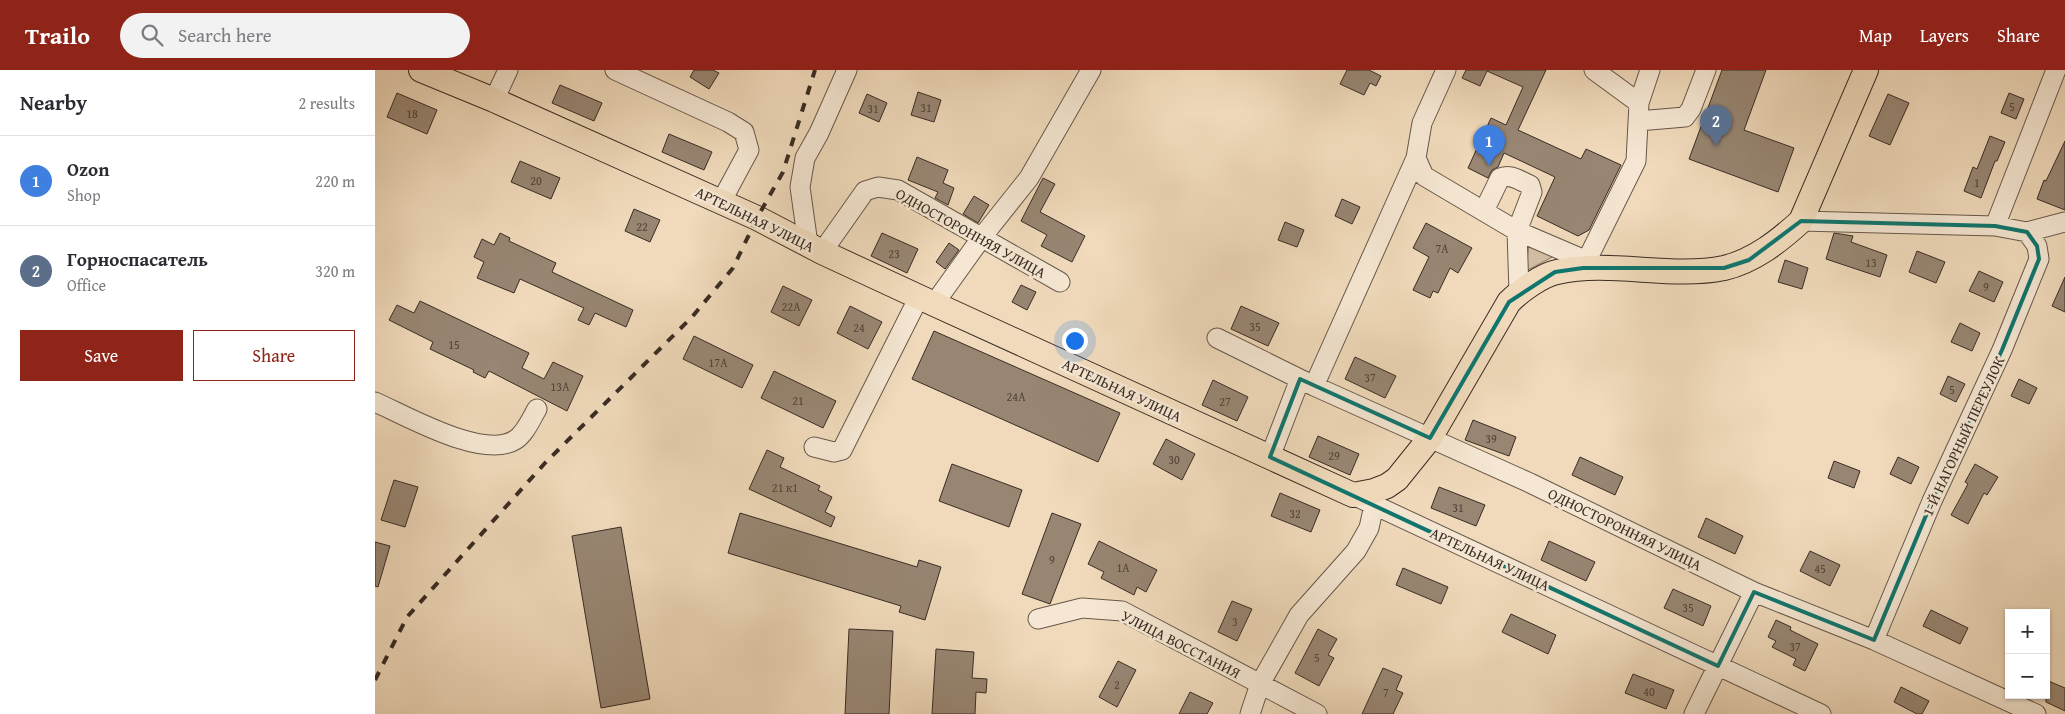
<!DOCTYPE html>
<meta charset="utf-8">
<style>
:root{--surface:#fff;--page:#f2f2f3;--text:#2b2b33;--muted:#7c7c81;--line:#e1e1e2;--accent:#8f2418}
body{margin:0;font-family:"Gentium Book Plus",serif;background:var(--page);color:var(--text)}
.controls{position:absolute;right:15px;bottom:15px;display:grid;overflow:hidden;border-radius:0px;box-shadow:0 1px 4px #0004}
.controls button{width:45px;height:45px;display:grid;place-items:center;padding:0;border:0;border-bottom:1px solid var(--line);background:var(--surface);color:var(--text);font:25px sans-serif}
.you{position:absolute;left:699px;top:270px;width:18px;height:18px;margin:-12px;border:4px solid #fff;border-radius:50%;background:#1a73e8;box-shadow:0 0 0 8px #1a73e833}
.badge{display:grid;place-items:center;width:32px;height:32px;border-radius:50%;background:var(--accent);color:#fff;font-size:16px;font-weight:700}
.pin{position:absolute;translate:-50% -41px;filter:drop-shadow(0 1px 2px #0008)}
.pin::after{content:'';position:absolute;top:26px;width:18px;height:15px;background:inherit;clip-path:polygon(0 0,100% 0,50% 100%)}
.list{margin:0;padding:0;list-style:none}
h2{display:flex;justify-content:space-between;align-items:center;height:65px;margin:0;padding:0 20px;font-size:21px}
h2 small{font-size:16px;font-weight:400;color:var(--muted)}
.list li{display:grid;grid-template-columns:32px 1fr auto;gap:15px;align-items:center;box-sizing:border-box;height:90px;padding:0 20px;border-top:1px solid var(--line)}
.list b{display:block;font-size:19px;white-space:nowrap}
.list p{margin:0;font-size:16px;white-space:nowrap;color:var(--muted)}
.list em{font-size:16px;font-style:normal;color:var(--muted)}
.actions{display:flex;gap:10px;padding:15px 20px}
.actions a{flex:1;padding:11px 0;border:1px solid var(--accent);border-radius:0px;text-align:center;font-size:18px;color:var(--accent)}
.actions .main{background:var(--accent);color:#fff}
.icon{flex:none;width:28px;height:28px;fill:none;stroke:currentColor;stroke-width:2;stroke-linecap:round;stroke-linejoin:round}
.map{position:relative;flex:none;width:1690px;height:644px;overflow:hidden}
header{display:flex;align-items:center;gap:30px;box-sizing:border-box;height:70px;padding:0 25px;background:var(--accent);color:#fff}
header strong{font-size:24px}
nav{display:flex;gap:28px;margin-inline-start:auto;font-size:18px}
.search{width:350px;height:45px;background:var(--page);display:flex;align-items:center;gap:12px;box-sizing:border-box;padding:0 18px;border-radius:28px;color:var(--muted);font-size:19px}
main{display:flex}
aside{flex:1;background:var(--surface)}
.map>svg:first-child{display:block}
.green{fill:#d1bca1;stroke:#857462}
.building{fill:#988673;stroke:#392c24}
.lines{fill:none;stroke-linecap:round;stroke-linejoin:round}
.minor-casing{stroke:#67584a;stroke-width:21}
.major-casing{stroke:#392c24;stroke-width:26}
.minor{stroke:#f5e7d3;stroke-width:19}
.major{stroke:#f0dabb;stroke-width:24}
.rail{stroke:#392c24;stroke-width:4;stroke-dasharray:9 9;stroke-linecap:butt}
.marked{fill:none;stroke:#0f766e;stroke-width:4;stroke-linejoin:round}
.labels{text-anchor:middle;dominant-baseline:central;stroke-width:5;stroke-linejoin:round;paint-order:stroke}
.number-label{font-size:12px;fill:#514238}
.street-label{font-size:15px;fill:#392c24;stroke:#f5e7d3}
</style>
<header>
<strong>Trailo</strong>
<div class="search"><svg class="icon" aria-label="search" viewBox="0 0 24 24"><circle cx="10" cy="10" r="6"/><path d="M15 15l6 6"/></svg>Search here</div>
<nav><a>Map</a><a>Layers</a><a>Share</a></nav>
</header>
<main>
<aside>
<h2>Nearby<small>2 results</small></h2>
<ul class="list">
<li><span class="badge" style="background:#3f7fe0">1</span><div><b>Ozon</b><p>Shop</p></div><em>220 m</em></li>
<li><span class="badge" style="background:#5c6f8a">2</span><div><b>Горноспасатель</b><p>Office</p></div><em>320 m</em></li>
</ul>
<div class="actions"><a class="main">Save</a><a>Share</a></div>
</aside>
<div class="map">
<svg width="1690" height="644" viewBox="0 0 1690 644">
<rect width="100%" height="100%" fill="#f0dabb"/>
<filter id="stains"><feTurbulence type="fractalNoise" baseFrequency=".004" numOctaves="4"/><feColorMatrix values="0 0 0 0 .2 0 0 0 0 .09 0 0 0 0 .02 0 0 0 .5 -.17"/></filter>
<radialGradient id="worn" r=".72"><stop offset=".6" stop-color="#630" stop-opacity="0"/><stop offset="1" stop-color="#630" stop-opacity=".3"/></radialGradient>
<path class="green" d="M1154,173L1181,185L1151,201Z"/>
<path class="building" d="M319,0H338L344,3L334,19L315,7Z
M972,0H994L1006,6L1001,16L995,13L989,25L965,14Z
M1091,0H1171L1143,60L1206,89L1211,79L1246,95L1214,160L1203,166L1162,146L1180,107L1129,83L1123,97L1117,100L1113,108L1093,98L1116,48L1131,55L1148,17L1112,1L1105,16L1087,8Z
M1347,0H1391L1369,60L1419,78L1403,122L1314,89Z
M185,15L227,33L219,51L177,33Z
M543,22L566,30L559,52L536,45Z
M22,23L62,40L52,64L12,47Z
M1634,23L1649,29L1641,49L1626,43Z
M492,24L512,33L504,52L484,43Z
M1513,24L1534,33L1515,75L1494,66Z
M294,64L337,82L329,100L287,82Z
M1615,66L1630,72L1622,91H1620L1606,128L1589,121L1598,97L1602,99Z
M1690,71V140L1662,129L1669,110L1671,111Z
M542,87L573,100L568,113L579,118L573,135L560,128L563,122L533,110Z
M145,91L185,108L176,129L136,112Z
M668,108L680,114L665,142L710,166L697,192L666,176L672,165L646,151Z
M599,126L614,135L603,153L588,144Z
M967,129L985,137L977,154L960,146Z
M259,139L285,150L275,172L250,161Z
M910,152L929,160L922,177L903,170Z
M1051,153L1097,178L1083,203L1075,198L1063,223L1058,221L1055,228L1038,220L1054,187L1038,178Z
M125,163L135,168L134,171L181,193L177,202L258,240L251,257L220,243L214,255L203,250L209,238L145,209L139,223L102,208L109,192L99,187L107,169L119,175Z
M507,163L543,179L532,203L496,186Z
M1459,163L1478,166L1476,172L1512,185L1505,207L1451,189Z
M574,173L584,180L570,199L561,192Z
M1542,181L1570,192L1561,213L1534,202Z
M1410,190L1433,198L1427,219L1403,212Z
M1604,201L1628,212L1619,232L1594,221Z
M1690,207V242L1677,236Z
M646,215L661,222L652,240L637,232Z
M408,216L437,230L424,256L396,242Z
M45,231L154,283L147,298L169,309L178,292L208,306L192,341L114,301L110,308L98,302L99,300L55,279L58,272L14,250L22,235L39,243Z
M475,236L507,252L493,279L462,263Z
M866,236L904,253L893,276L856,259Z
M1585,253L1605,263L1597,281L1576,272Z
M559,261L745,343L723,392L537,309Z
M319,266L378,295L367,318L308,289Z
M980,287L1021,306L1010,328L970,309Z
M399,301L461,331L448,358L386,328Z
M1573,306L1590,314L1581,332L1565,324Z
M1644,309L1662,318L1654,334L1636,326Z
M838,310L873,327L862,351L827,335Z
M1098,350L1141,367L1134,386L1090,370Z
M943,366L984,384L975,405L934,387Z
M791,369L820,384L807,410L778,394Z
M392,380L409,388L405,397L445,416L443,420L457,427L450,442L460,447L456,457L374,419Z
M1205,387L1248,407L1240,425L1197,405Z
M1523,387L1544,397L1536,414L1515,404Z
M1459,391L1485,401L1479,418L1453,408Z
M577,394L647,420L634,457L564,431Z
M1600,394L1623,407L1612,425L1609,423L1593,454L1576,445L1593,414L1590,412Z
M19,410L43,417L30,457L6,450Z
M1064,417L1110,435L1101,456L1056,438Z
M905,423L945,440L936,462L896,446Z
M365,443L542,497L544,490L566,497L550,550L524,542L526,536L353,483Z
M677,443L706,454L675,534L647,524Z
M1331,448L1368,466L1360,484L1323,467Z
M246,457L275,629L226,638L197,466Z
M724,471L782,500L771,522L762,517L759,525L726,508L729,502L713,494Z
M1174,471L1220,492L1211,511L1166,490Z
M0,472L15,476L3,517L0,516Z
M1435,481L1465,495L1455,516L1425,501Z
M1028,498L1073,517L1066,534L1021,515Z
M1298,519L1336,536L1328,556L1289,538Z
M857,531L877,539L862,571L843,562Z
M1556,540L1593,558L1585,574L1548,556Z
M1136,544L1181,565L1173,584L1127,562Z
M1401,550L1416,557L1415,560L1443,574L1430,601L1418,595L1421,589L1397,577L1401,571L1393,567Z
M474,559L518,561L514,644H470Z
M943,559L962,569L953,585L959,588L944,616L920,603Z
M561,579L599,582L597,608L612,609L611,623L601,622L600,644H557Z
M743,591L761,600L742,637L724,627Z
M1008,598L1027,606L1021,620L1028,623L1018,644H987Z
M1258,604L1299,620L1291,639L1250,623Z
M1671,610L1690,618V641L1671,632Z
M1526,617L1554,631L1547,644H1542L1519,632Z
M815,622L838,633L832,644H804Z"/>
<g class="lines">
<defs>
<path id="minor" d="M240,0L353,52L369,62L374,80L346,132
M1071,0L1047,53L1041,88L1049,106L1142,161L1144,222
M1219,0L1264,33
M119,30L133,0
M1263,51L1310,47L1316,39L1331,0
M1109,141L1125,108C1135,103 1145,111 1155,115L1157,122L1142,161L1212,191
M1426,151L1620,156L1652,162L1690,152
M1620,156L1681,0
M433,174L425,117L430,88L444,63L472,0
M447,182L490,121L503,117L523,120L685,212
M1208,198L1261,91L1264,33L1275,0
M559,234L607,167L654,108L716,0
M842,268L939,316L1155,413L1379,522L1499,570L1661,644
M939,316L1041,88
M0,332C32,346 108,390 140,370C150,364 156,349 162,339
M439,377L459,382L467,380L544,227
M895,387L925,309
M978,425L1446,644
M663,549L707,538L747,541L942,644
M1499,570L1557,431L1627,280L1664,189L1662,176L1652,162
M875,644L885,614L924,545L981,481L994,458L999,435
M1319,644L1379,522"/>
<path id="major" d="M46,0L119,30L382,148L447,182L544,227L978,425L999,421L1012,416L1022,409L1055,368L1134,232C1145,221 1167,205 1182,202C1235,190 1296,209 1349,198C1379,191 1404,171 1426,151L1491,0"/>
</defs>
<use href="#minor" class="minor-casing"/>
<use href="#major" class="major-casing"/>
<use href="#minor" class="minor"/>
<use href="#major" class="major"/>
<path class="rail" d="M0,610L32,547L170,393L317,247L358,198L382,148L408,102L440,0"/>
</g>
<path class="marked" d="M1426,151L1620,156L1652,162L1662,176L1664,189L1627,280L1557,431L1499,570L1379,522L1343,596L895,387L925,309L1055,368L1134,232L1180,202L1208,198H1349L1374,190Z"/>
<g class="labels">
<g class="number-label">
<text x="1637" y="36">5</text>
<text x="551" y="37">31</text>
<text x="498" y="38">31</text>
<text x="37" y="43">18</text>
<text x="161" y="110">20</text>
<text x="1602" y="112">1</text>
<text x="267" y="156">22</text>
<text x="1067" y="178">7А</text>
<text x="519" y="183">23</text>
<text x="1496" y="192">13</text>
<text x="1611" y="216">9</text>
<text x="416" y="236">22А</text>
<text x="880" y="256">35</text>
<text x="484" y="257">24</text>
<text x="79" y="274">15</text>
<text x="343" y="292">17А</text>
<text x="995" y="307">37</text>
<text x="185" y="316">13А</text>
<text x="1577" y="319">5</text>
<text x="641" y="326">24А</text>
<text x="423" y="330">21</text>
<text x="850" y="331">27</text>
<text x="1116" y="368">39</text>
<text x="959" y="385">29</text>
<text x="799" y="389">30</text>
<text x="410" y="417">21 к1</text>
<text x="1083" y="437">31</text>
<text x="920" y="443">32</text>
<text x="677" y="489">9</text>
<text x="748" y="497">1А</text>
<text x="1445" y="498">45</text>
<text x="1313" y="537">35</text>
<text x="860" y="551">3</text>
<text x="1420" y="576">37</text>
<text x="942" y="587">5</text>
<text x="742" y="614">2</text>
<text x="1274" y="621">40</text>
<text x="1011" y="622">7</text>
</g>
<g class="street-label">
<text transform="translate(380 149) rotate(26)">АРТЕЛЬНАЯ УЛИЦА</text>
<text transform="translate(596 163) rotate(29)">ОДНОСТОРОННЯЯ УЛИЦА</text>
<text transform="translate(747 320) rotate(25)">АРТЕЛЬНАЯ УЛИЦА</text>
<text transform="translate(1588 366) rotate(-65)">1-Й НАГОРНЫЙ ПЕРЕУЛОК</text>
<text transform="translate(1250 459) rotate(26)">ОДНОСТОРОННЯЯ УЛИЦА</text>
<text transform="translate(1115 489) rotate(25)">АРТЕЛЬНАЯ УЛИЦА</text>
<text transform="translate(806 574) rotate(27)">УЛИЦА ВОССТАНИЯ</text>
</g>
</g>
<rect width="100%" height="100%" filter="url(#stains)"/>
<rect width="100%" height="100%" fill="url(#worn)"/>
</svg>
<div class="controls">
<button>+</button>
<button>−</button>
</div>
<div class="you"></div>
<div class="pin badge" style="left:1114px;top:96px;background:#3f7fe0">1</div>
<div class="pin badge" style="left:1341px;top:76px;background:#5c6f8a">2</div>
</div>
</main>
